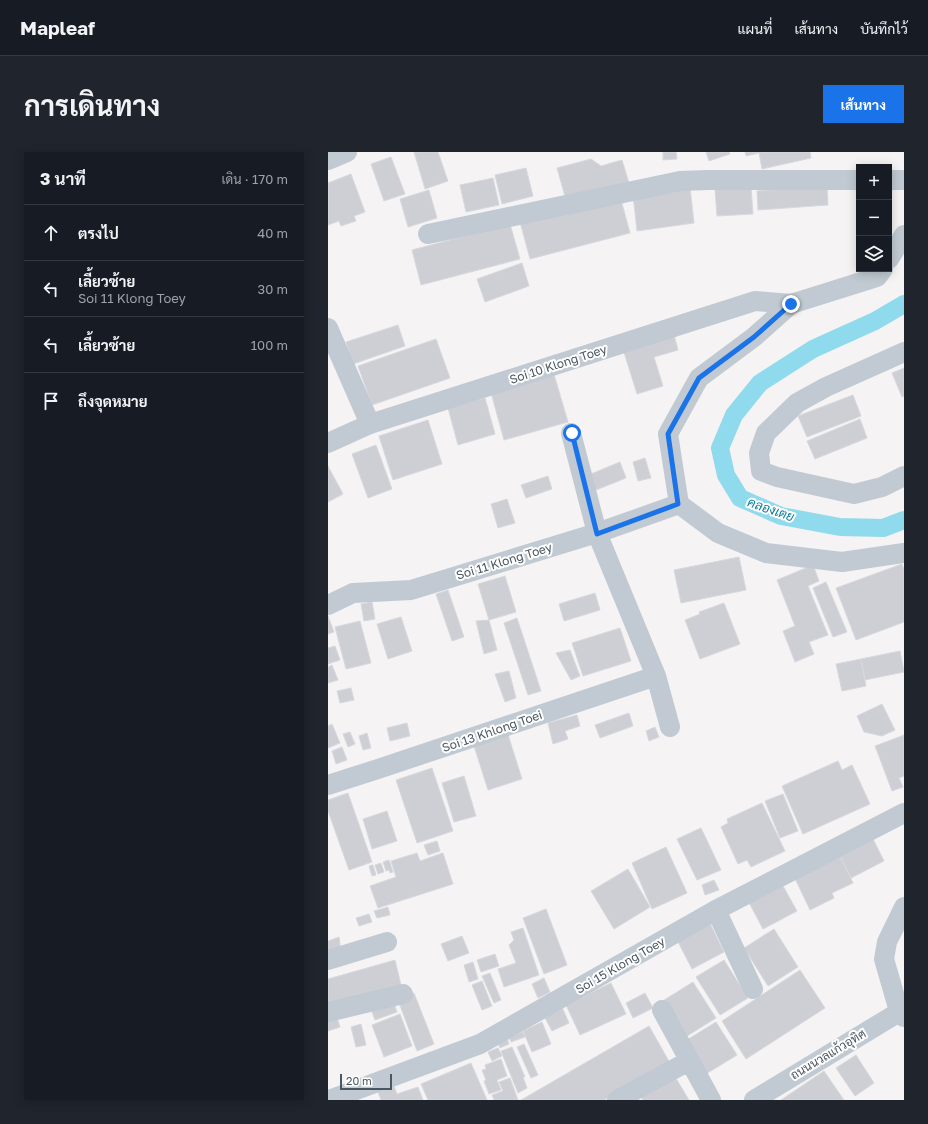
<!DOCTYPE html>
<html lang="th">
<meta charset="utf-8">
<style>
:root{--surface:#171b24;--page:#20242c;--text:#f1f3f6;--muted:#9ea1a6;--line:#363941;--accent:#1a73e8}
body{margin:0;font-family:"Golos Text",Sarabun,sans-serif;background:var(--page);color:var(--text)}
.controls{position:absolute;right:12px;top:12px;display:grid;overflow:hidden;border-radius:0px;box-shadow:0 2px 10px #0003}
.controls button{width:36px;height:36px;display:grid;place-items:center;padding:0;border:0;border-bottom:1px solid var(--line);background:var(--surface);color:var(--text);font:20px sans-serif}
.scale{position:absolute;left:12px;bottom:10px;width:52px;box-sizing:border-box;padding-left:4px;border:2px solid #4a5661;border-top:0;font-size:11px;line-height:14px;white-space:nowrap;color:#4a5661;-webkit-text-stroke:3px #fff;paint-order:stroke}
.stop{position:absolute;width:12px;height:12px;margin:-9px;border:3px solid #1a73e8;border-radius:50%;background:#fff}
.stop.end{background:#1a73e8;border-color:#fff;box-shadow:0 1px 4px #0008}
.list{margin:0;padding:0;list-style:none}
h2{display:flex;justify-content:space-between;align-items:center;height:52px;margin:0;padding:0 16px;font-size:17px}
h2 small{font-size:13px;font-weight:400;color:var(--muted)}
.list li{display:grid;grid-template-columns:26px 1fr auto;gap:12px;align-items:center;box-sizing:border-box;height:56px;padding:0 16px;border-top:1px solid var(--line)}
.list b{display:block;font-size:15px;white-space:nowrap}
.list p{margin:0;font-size:13px;white-space:nowrap;color:var(--muted)}
.list em{font-size:13px;font-style:normal;color:var(--muted)}
.icon{flex:none;width:22px;height:22px;fill:none;stroke:currentColor;stroke-width:2;stroke-linecap:round;stroke-linejoin:round}
.map{position:relative;flex:none;width:576px;height:948px;overflow:hidden;border-radius:0px}
header{display:flex;align-items:center;gap:24px;box-sizing:border-box;height:56px;padding:0 20px;background:var(--surface);border-bottom:1px solid var(--line)}
header strong{font-size:19px}
nav{display:flex;gap:22px;margin-inline-start:auto;font-size:14px}
.intro{display:flex;align-items:center;justify-content:space-between;box-sizing:border-box;height:96px;padding:0 24px}
h1{margin:0;font-size:28px}
.button{padding:10px 18px;border-radius:0px;background:var(--accent);color:#fff;font-size:14px;font-weight:700}
main{display:flex;gap:24px;padding:0 24px}
aside{flex:1;background:var(--surface);border-radius:0px;box-shadow:0 2px 10px #0003}
.map>svg:first-child{display:block}
.lines{fill:none;stroke-linecap:round;stroke-linejoin:round}
.canal{stroke:#90daee;stroke-width:18}
.building{fill:#cdcfd5;stroke:#d7d9de}
.minor{stroke:#c1cad2;stroke-width:20}
.route{stroke:#1a73e8;stroke-width:5}
.labels{text-anchor:middle;dominant-baseline:central;stroke-width:4;stroke-linejoin:round;paint-order:stroke}
.street-label{font-size:12px;fill:#4a5661;stroke:#fff}
.water-label{font-size:13px;font-style:italic;fill:#0c7c9b;stroke:#fff}
</style>
<header>
<strong>Mapleaf</strong>
<nav><a>แผนที่</a><a>เส้นทาง</a><a>บันทึกไว้</a></nav>
</header>
<div class="intro"><h1>การเดินทาง</h1><a class="button">เส้นทาง</a></div>
<main>
<aside>
<h2>3 นาที<small>เดิน · 170 m</small></h2>
<ul class="list">
<li><svg class="icon" aria-label="ahead" viewBox="0 0 24 24"><path d="M12 20V5M6 11l6-6 6 6"/></svg><div><b>ตรงไป</b></div><em>40 m</em></li>
<li><svg class="icon" aria-label="left" viewBox="0 0 24 24"><path d="M17 20v-9H6M10 6l-5 5 5 5"/></svg><div><b>เลี้ยวซ้าย</b><p>Soi 11 Klong Toey</p></div><em>30 m</em></li>
<li><svg class="icon" aria-label="left" viewBox="0 0 24 24"><path d="M17 20v-9H6M10 6l-5 5 5 5"/></svg><div><b>เลี้ยวซ้าย</b></div><em>100 m</em></li>
<li><svg class="icon" aria-label="arrive" viewBox="0 0 24 24"><path d="M6 21V4h12l-3 4 3 4H6"/></svg><div><b>ถึงจุดหมาย</b></div></li>
</ul>
</aside>
<div class="map">
<svg width="576" height="948" viewBox="0 0 576 948">
<rect width="100%" height="100%" fill="#f5f3f3"/>
<g class="lines">
<path class="canal" d="M576,152L547,169L485,197L432,231L406,263L392,296L398,323L412,346L453,364L512,375L555,376L576,368"/>
</g>
<path class="building" d="M86,0H110L120,29L97,37Z
M335,0H348L349,7L335,8Z
M378,0H401L402,2L381,9Z
M417,0H482L483,6L434,17L431,1L418,4Z
M63,5L77,42L56,49L43,12Z
M263,7L273,14L294,8L301,31L238,48L229,16Z
M198,16L205,44L174,52L167,23Z
M23,22L37,60L26,64L28,69L13,74L11,69L0,73V31Z
M165,26L171,53L138,60L132,33Z
M499,33L500,53L430,58L429,39Z
M423,34L425,62L389,64L387,37Z
M362,35L366,71L309,79L305,43Z
M101,38L109,66L80,75L72,47Z
M292,44L302,81L202,107L192,70Z
M182,72L192,107L93,133L84,98Z
M194,111L201,134L157,150L149,127Z
M70,173L77,194L25,212L18,190Z
M345,179L350,198L326,205L335,234L309,242L294,194Z
M108,187L122,226L44,253L30,214Z
M576,216V244L574,245L564,221Z
M225,219L240,270L176,288L162,237Z
M525,243L533,264L479,285L470,264Z
M157,246L167,282L130,293L120,256Z
M532,267L539,286L487,307L479,289Z
M100,268L114,312L65,328L51,284Z
M48,293L64,337L40,346L24,302Z
M317,306L323,326L310,329L305,310Z
M292,310L298,326L263,340L258,324Z
M0,314L15,342L0,350Z
M220,324L224,337L198,346L193,333Z
M179,347L187,371L170,376L163,352Z
M411,405L418,438L353,451L346,418Z
M574,412L576,417V470L528,488L508,436Z
M485,413L491,429L480,434L500,483L481,490L486,502L467,510L455,479L467,474L449,428Z
M177,424L188,460L161,468L150,432Z
M498,430L519,480L505,485L485,436Z
M120,438L136,485L124,489L108,442Z
M267,441L272,458L236,469L231,452Z
M44,450L47,467L36,469L33,452Z
M396,451L412,492L372,507L357,468L372,462L371,460Z
M0,464L6,480L0,482Z
M73,465L84,499L60,507L49,472Z
M189,466L213,539L200,543L176,471Z
M161,468L169,498L156,502L148,469Z
M32,469L43,511L18,517L7,475Z
M292,476L303,509L255,524L244,491Z
M7,494L12,508L0,512V496Z
M242,498L252,524L243,528L228,501Z
M572,499L576,520L537,528L533,507Z
M533,507L538,534L514,539L508,512Z
M4,513L10,528L0,531V515Z
M181,519L188,546L177,550L167,522Z
M23,536L26,548L12,551L9,539Z
M554,552L567,578L554,584L536,580L529,564Z
M301,561L305,574L272,586L267,573Z
M249,563L252,574L237,579L240,587L225,592L220,571Z
M79,571L82,584L62,589L59,576Z
M4,572L12,591L0,596V574Z
M327,575L331,585L321,589L318,579Z
M178,576L194,627L160,638L145,591Z
M22,580L27,592L20,595L15,582Z
M39,581L43,596L35,598L31,584Z
M576,583V624L571,626L575,635L564,639L547,594Z
M14,595L19,608L8,612L4,599Z
M510,609L514,618L524,613L542,652L475,682L454,634Z
M104,616L125,679L89,691L68,628Z
M136,624L148,664L126,670L114,631Z
M20,641L44,710L21,718L0,659V648Z
M455,642L470,679L452,686L437,649Z
M434,651L457,699L423,715L419,708L410,712L393,675L400,671L399,667Z
M59,659L69,689L44,697L35,667Z
M373,676L393,718L369,728L349,687Z
M540,677L556,709L523,726L507,693Z
M109,689L112,699L100,703L96,693Z
M507,693L525,731L504,741L506,746L482,758L462,716Z
M338,695L359,741L324,757L304,711Z
M89,701L92,709L115,701L125,732L50,756L42,734L68,725L63,709Z
M61,708L65,720L62,721L61,718L58,719L55,710Z
M53,711L56,720L50,722L47,713Z
M45,713L48,723L44,724L41,714Z
M300,717L322,755L286,777L263,739Z
M450,725L469,759L435,777L417,743Z
M386,728L391,738L377,743L374,733Z
M60,755L62,763L49,766L46,759Z
M218,757L239,813L216,822L195,766Z
M41,762L44,770L31,774L28,766Z
M378,763L396,800L364,817L345,780Z
M195,776L211,823L176,835L170,817L188,811L181,793L186,788L183,780Z
M446,777L470,815L440,834L416,796Z
M134,784L141,801L120,809L113,792Z
M11,785L13,799L0,803V789Z
M167,802L171,814L153,820L149,808Z
M67,808L74,837L0,857V827Z
M396,808L420,846L392,863L368,825Z
M145,810L150,827L141,830L136,813Z
M472,818L497,856L418,907L394,869Z
M162,821L173,848L166,851L154,824Z
M216,826L222,840L210,846L204,832Z
M154,829L164,854L154,858L144,833Z
M365,830L388,866L356,886L333,850Z
M283,831L298,862L252,883L238,853Z
M86,841L106,892L89,899L70,848Z
M317,841L325,856L305,866L298,851Z
M65,849L69,860L47,868L43,857Z
M234,855L241,871L224,879L216,864Z
M8,862L12,875L0,879V863Z
M72,862L84,894L56,905L44,873Z
M214,870L223,892L204,900L195,879Z
M388,870L409,903L378,922L357,889Z
M33,872L38,893L28,895L23,875Z
M321,874L342,911L276,948H193Z
M195,880L197,885L183,890L181,885Z
M179,886L181,892L172,896L170,891Z
M196,892L210,923L203,926L189,895Z
M184,895L197,925H195L199,936L190,941L173,899Z
M170,896L174,904L164,909L160,900Z
M528,903L546,931L527,944L508,916Z
M173,907L179,924L169,928L173,938L161,942L156,929L158,928L154,918L158,917L157,913Z
M143,911L159,948H100L93,932Z
M343,918L361,948H315L309,937Z
M496,919L516,948H453Z
M182,926L190,948H166L164,943L175,939L171,930Z
M66,934L69,942L90,935L95,948H53L50,940Z"/>
<g class="lines">
<path class="minor" d="M0,8L19,0
M561,28H576
M100,82L352,29L380,28H531
M561,107L576,83
M555,117L549,125L463,152L426,185L371,226L340,282L351,352L390,381L438,401L514,410L576,401
M0,176L42,272
M576,200L498,235L469,251L438,281L431,301L433,319L449,325L526,342L554,335L576,324
M243,281L269,381L328,524L342,575
M0,291L42,272L427,149L463,152
M0,453L25,441L83,438L269,381L351,352
M0,633L50,617L328,524
M576,755L559,790L556,807L571,859L576,865
M388,758L425,837
M0,808L59,790
M334,858L383,948
M0,860L75,842
M1,948L152,892L388,758L576,661
M289,948L361,909
M426,948L576,857"/>
</g>
<g class="lines">
<path class="route" d="M244,281L269,382L350,352L340,282L371,226L426,185L463,152"/>
</g>
<g class="labels">
<g class="street-label">
<text transform="translate(230 212) rotate(-18)">Soi 10 Klong Toey</text>
<text transform="translate(176 409) rotate(-17)">Soi 11 Klong Toey</text>
<text transform="translate(164 579) rotate(-19)">Soi 13 Khlong Toei</text>
<text transform="translate(292 813) rotate(-30)">Soi 15 Klong Toey</text>
<text transform="translate(500 902) rotate(-31)">ถนนนวลแก้วอุทิศ</text>
</g>
<g class="water-label">
<text transform="translate(443 357) rotate(19)">คลองเตย</text>
</g>
</g>
</svg>
<div class="controls">
<button>+</button>
<button>−</button>
<button><svg class="icon" aria-label="layers" viewBox="0 0 24 24"><path d="M12 4l9 5-9 5-9-5zM3 14l9 5 9-5"/></svg></button>
</div>
<div class="scale">20 m</div>
<div class="stop" style="left:244px;top:281px"></div>
<div class="stop end" style="left:463px;top:152px"></div>
</div>
</main>
